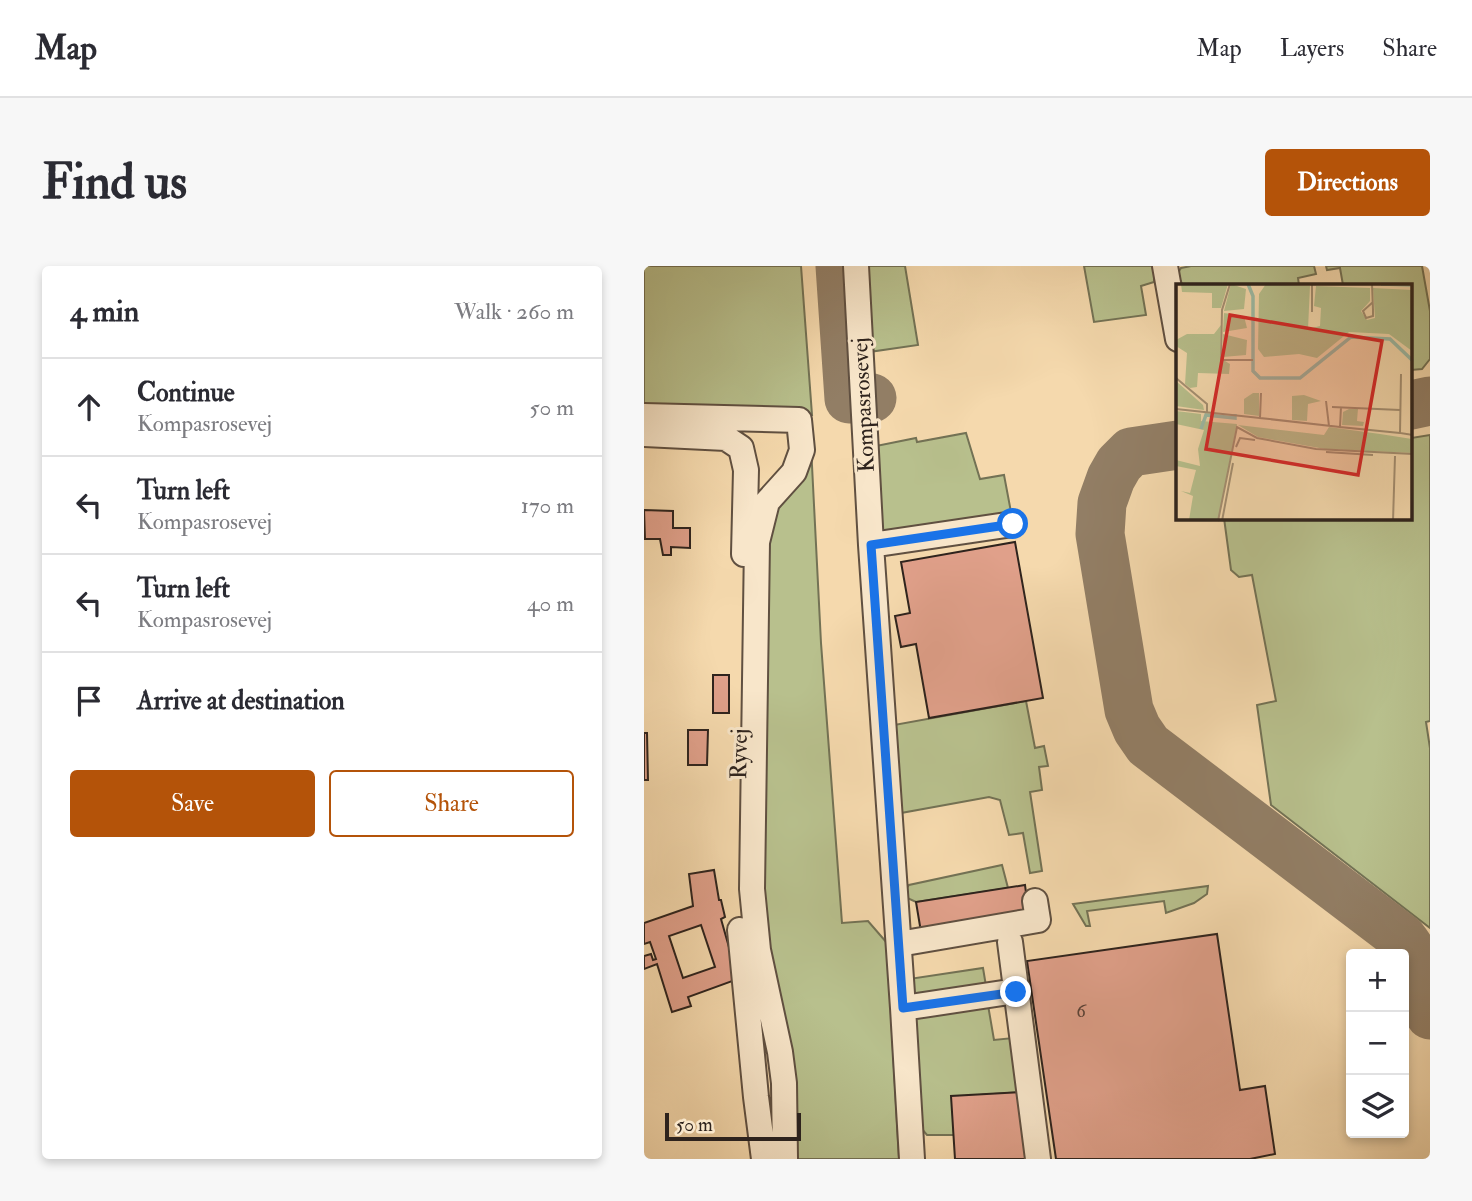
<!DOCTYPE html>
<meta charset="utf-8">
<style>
:root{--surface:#fff;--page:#f7f7f7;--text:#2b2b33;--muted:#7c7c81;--line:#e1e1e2;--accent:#b45309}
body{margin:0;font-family:"IM FELL Double Pica",serif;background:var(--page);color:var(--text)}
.controls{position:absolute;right:21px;bottom:21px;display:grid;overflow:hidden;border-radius:7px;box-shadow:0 4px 10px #0003}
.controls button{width:63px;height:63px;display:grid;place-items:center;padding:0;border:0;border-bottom:2px solid var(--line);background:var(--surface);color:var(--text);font:35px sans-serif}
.scale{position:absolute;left:21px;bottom:18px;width:136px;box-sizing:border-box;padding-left:7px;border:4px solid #2e231d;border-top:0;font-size:19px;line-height:24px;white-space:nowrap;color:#2e231d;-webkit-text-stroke:5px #f8e6ca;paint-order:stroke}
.stop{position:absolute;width:21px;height:21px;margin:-16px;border:5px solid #1a73e8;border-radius:50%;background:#fff}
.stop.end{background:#1a73e8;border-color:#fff;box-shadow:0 2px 7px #0008}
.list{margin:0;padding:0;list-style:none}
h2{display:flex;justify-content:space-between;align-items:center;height:91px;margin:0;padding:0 28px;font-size:30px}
h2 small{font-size:23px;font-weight:400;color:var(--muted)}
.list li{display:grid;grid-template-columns:46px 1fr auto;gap:21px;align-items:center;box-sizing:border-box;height:98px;padding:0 28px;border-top:2px solid var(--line)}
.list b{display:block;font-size:26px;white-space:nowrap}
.list p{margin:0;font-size:23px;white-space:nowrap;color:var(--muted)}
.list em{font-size:23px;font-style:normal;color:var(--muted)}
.actions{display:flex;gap:14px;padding:21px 28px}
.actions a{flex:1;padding:16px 0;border:2px solid var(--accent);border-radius:7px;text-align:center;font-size:24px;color:var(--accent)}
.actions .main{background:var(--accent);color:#fff}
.icon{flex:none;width:38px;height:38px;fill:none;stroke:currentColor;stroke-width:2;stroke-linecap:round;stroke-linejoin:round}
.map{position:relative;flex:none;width:786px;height:893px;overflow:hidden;border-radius:7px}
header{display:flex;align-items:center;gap:42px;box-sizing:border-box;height:98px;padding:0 35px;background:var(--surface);border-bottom:2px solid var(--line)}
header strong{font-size:33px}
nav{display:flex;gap:38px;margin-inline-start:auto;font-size:24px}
.intro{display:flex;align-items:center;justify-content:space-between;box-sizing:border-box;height:168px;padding:0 42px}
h1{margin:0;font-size:49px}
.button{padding:18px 32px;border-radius:7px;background:var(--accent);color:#fff;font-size:24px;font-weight:700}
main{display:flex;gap:42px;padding:0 42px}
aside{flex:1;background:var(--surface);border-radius:7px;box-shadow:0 4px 10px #0003}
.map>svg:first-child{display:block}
.green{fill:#b8c08d;stroke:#737255;stroke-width:2}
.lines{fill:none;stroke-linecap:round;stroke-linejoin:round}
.taxiway{stroke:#927e65;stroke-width:49}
.building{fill:#e0a08a;stroke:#2e231d;stroke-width:2;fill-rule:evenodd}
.minor-casing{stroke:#605041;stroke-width:28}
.minor{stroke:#f8e6ca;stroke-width:24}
.route{stroke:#1a73e8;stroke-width:9}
.labels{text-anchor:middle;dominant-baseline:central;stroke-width:6;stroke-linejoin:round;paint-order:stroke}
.number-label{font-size:19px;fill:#5a4238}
.street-label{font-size:23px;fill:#2e231d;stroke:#f8e6ca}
.inset-river{fill:none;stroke:#9dbba5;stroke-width:3.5}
.inset-road{fill:none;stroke:#a59073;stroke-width:2}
.view{fill:#d62828;fill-opacity:0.15;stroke:#d62828;stroke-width:3.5}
.inset-edge{fill:none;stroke:#2e231d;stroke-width:3.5}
</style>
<header>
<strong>Map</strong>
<nav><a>Map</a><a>Layers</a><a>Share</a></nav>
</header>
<div class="intro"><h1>Find us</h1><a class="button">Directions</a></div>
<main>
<aside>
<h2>4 min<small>Walk · 260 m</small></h2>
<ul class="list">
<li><svg class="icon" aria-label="ahead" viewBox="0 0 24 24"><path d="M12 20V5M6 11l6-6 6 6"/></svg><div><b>Continue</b><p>Kompasrosevej</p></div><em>50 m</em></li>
<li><svg class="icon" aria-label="left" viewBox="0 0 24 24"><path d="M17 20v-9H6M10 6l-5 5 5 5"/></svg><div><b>Turn left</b><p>Kompasrosevej</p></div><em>170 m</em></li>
<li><svg class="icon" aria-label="left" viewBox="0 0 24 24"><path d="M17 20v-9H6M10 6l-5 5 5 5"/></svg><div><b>Turn left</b><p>Kompasrosevej</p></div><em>40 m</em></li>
<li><svg class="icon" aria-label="arrive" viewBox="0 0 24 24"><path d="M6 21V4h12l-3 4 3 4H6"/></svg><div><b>Arrive at destination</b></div></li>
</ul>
<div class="actions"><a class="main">Save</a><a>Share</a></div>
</aside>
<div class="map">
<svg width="786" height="893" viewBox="0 0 786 893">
<rect width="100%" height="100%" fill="#f5d9ad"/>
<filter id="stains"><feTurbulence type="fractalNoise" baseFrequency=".00286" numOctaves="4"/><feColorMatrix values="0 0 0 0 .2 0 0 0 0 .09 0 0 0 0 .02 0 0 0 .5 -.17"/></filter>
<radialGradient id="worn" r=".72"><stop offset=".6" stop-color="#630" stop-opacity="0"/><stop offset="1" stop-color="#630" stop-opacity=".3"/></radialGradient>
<path class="green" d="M0,0H157L168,149L0,145Z
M218,0H261L274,79L225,86Z
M440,0H510V16L497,20L502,49L450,56Z
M547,0H670L672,8L654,12L655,19H538L537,15H529L537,2Z
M682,0H778L786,45V93L778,103L767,104V19H699L696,2L683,4Z
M166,160L177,377L198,657L224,655L243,677L255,893H147L118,676L116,286Z
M322,167L336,213L360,209L367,246L237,266L232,180L272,172L273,176Z
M786,169V455L782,456L786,482V662L627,539L613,439L632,435L608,309L595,311L587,304L580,252H767V172Z
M382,435L391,482L400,480L404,500L395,501L398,524L386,526L398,605L386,607L379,567L365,569L356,534L345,531L257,547L250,459Z
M358,599L364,622L272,636L261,631L262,623L265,619Z
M564,620L563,628L550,637L522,647L520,635L443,645L446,660H442L429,638Z
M339,702L342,720L267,731L265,713Z
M344,739L350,774L369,772L379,826L308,831L310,869H283L277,862L270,751Z"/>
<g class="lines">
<path class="taxiway" d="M196,0L205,133L228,132
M767,139L786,135
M534,179L487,186L475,198L467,212L458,237L456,268L485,444L493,463L504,479L758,672C779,698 781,717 786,749"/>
</g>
<path class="building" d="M0,244L29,245V262H46V282L27,281V289H19L16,273H1Z
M371,276L399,432L285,452L272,378L257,381L251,350L266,347L257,296Z
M69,409H85V447H69Z
M44,464H64L63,499H44Z
M0,467H3L4,514H0Z
M70,604L75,634H77L81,651L77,653L94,713L44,731L47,740L28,746L13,698L0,703V690L7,688L9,694L12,693L6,676L0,678V657L49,640L45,608ZM57,659L71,701L39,712L25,670Z
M381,619L385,650L277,666L272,636Z
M573,668L596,824L621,820L631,888L606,893H412L383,695Z
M379,826L383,893H311L307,830Z"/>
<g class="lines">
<defs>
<path id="minor" d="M212,0L227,279
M521,0L534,73
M0,150L155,154L158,184L150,206L123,236L113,276L108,623L114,684L136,786L140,817L141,893
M0,168L82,172L97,182L102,204L100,288
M96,664L112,831L120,893
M366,676L394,893
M255,678L394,654L391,635
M259,742L227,279L369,258
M268,893L259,742L372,725"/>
</defs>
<use href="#minor" class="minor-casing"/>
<use href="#minor" class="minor"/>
</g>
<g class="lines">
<path class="route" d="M369,258L227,279L259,742L372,726"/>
</g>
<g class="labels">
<g class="number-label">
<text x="437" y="745">6</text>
</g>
<g class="street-label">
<text transform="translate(219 139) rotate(-93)">Kompasrosevej</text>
<text transform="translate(95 488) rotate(-89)">Ryvej</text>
</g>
</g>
<g transform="translate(532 18)">
<rect width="236" height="236" fill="#f5d9ad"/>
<path d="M5,0H52L45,24H36V9L6,8ZM55,0L70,5L68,25L48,27ZM90,0L134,2L132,45L144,42L145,24L138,22L140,2L194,4V17L185,27L191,36L199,34L197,4L236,6V67L213,50L173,48L141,74L123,70L88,73L82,65L83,10ZM48,29L68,32L71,44L47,48ZM45,41L44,74L54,80L53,90L22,89L21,103L14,104L9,100L11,69L0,62V56L11,50H38ZM47,50L71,56L70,71L47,73ZM0,97L27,121L28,126L0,122ZM77,109H83V132L68,130V115ZM128,111L145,117L132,120L131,137L116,136V112ZM173,125H182L181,137L188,138L187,142L166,141L167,128ZM0,127L25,130V137L61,140L42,236H13L17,212L5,207L14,209L20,186L0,182V176L24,182L22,165L28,146L0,140ZM62,141L148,151L153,143L204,150L236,155V169L149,165L82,153Z" fill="#b8c08d"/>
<path class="inset-river" d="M72,0L77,12V87L84,94H124L175,53L214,55L237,77M205,0L237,1M25,145L30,131L59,134V130"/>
<path class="inset-road" d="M54,0L46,26L45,76H77M196,0L197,26V32L190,34L187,27L197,18M136,28V0M225,90L224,149L237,151M0,94L31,120V128M85,109L84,134L164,143M150,117L153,142M156,123L224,126M165,123L164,143L224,149M0,125L84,134M60,163L64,154L79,156M150,168L197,171M42,237L61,143L81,154L140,165L237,170M46,237L57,179M217,237L219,172"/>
<path class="view" d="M54,31L206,57L182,191L30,165Z"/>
<rect width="236" height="236" class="inset-edge"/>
</g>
<rect width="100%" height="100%" filter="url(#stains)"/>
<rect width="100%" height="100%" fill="url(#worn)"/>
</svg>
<div class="controls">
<button>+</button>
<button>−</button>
<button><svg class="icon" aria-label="layers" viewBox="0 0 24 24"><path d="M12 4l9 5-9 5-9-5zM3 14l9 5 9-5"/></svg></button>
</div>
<div class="scale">50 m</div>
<div class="stop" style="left:369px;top:258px"></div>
<div class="stop end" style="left:372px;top:726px"></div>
</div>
</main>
